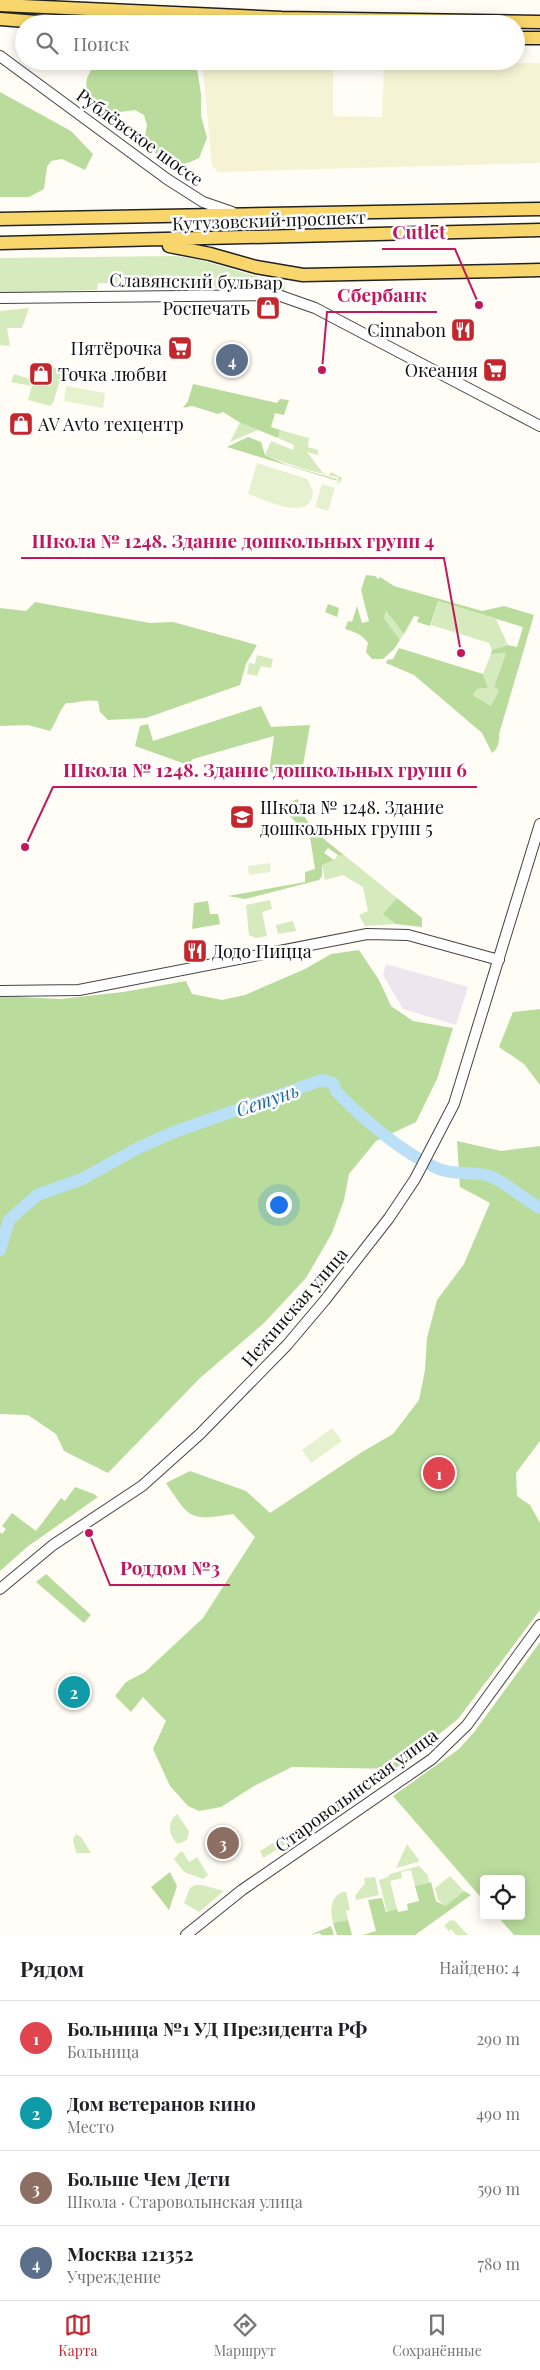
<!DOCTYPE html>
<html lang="ru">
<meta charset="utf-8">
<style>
:root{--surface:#fff;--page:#f6f6f6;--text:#202124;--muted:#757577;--line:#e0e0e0;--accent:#c4262e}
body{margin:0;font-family:"Playfair Display",serif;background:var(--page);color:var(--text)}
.controls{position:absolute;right:15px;bottom:15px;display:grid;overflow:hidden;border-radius:5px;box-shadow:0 2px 12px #0003}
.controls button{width:45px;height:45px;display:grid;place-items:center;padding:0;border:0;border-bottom:1px solid var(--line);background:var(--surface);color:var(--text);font:25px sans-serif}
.you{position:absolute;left:278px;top:1204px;width:18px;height:18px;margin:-12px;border:4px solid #fff;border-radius:50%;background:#1a73e8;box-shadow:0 0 0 8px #1a73e833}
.badge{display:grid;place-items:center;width:32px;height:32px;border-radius:50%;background:var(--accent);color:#fff;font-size:16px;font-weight:700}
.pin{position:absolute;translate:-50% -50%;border:2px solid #fff;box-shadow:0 1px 5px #0006}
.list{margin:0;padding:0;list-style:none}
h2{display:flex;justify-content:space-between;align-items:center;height:65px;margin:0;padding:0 20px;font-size:21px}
h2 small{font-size:16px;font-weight:400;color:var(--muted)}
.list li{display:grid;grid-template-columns:32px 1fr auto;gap:15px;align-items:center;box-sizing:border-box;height:75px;padding:0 20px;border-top:1px solid var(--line)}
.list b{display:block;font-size:19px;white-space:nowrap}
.list p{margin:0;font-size:16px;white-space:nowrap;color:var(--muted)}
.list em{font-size:16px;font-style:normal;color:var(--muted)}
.icon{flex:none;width:28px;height:28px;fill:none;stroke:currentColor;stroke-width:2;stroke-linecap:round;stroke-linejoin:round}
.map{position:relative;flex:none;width:540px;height:1935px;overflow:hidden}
.search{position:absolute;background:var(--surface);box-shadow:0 2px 12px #0003;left:15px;right:15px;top:15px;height:55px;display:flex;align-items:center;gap:12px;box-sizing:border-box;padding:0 18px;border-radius:28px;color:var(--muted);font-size:19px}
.sheet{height:365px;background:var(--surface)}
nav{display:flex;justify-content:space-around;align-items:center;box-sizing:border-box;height:70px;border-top:1px solid var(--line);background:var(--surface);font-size:14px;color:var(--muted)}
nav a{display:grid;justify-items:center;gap:2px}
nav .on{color:var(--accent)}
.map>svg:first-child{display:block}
.industrial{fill:#eee6ef}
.farmland{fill:#f6f3d4}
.green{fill:#d5ebbd}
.forest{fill:#b9dc9c}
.pitch{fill:#e6f2cf}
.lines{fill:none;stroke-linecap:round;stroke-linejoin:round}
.river{stroke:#b9e0f7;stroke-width:12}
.minor-casing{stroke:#444;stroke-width:12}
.major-casing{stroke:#222;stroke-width:15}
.minor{stroke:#fff;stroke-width:10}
.major{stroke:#f9d66b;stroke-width:12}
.labels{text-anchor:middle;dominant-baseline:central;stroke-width:5;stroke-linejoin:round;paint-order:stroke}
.street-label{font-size:18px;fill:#111;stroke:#fff}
.poi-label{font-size:18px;fill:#111;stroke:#fff;text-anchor:end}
.water-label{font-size:19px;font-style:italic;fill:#1768a6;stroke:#fff}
.leader{fill:none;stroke:#c2185b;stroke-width:2}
.callout-dot{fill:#c2185b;stroke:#fff;stroke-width:2}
.callout-label{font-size:19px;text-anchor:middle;font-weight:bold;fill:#c2185b;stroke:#fff;stroke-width:5;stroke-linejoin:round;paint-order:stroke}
</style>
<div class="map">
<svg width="540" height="1935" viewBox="0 0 540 1935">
<rect width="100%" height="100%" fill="#fffdf5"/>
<path class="industrial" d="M386,964L468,987L456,1025L403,1009L383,975Z"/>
<path class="farmland" d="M202,62L333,63V116L382,117L384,63H540V163L218,172L212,165Z"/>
<path class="green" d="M176,256C213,260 248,277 285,282V291L257,288L180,289V282L98,283L97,290L0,293V258Z
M29,308L22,328H7L10,346L0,345V311Z
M51,367L63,370L53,403L50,406L28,400L32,386L11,382L14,374L45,384L46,378H49Z
M240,422L258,430L230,442Z
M280,430L309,438L308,447L318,450V455L307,452L322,472L329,476L331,472L342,478L340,483L337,477C313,472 289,465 265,455L271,441L293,450L294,445L278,438Z
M438,601L496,619L508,645L492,650L489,643L431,625Z
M386,611L404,634L400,640L384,618Z
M506,653L494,687L499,690L491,706L473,695L477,689L488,688L483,674L491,654Z
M257,655L273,659L271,668L261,666L257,676L247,674L249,663L255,664Z
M338,855H344L397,898L384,914L396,924L365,926L359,915L368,911L363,887L343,875L325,880L322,865L334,860Z
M270,900L272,909L262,912L267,936L256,938L249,935L246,905Z
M293,921L296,931L278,934L276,925Z
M177,1814L189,1831L187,1840L178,1844C168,1836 167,1822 177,1814Z
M306,1823L310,1829L263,1858L260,1851Z
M76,1834L81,1837L91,1853H76L73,1839Z
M407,1844L419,1860L418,1862L396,1868Z
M180,1852H183L189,1862L197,1857L208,1875L203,1879L184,1872L174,1859Z
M419,1866L428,1875L429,1882L415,1886L411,1870L401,1872L402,1878L390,1881L397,1909L387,1912L379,1880L388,1877L390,1874Z
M450,1876L464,1891L447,1907L438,1900L435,1888Z
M375,1877L379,1895L356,1900L355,1896L365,1883L364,1878Z
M195,1885H202L224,1891L199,1912L184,1903L190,1888Z
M342,1892H346L350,1910L346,1911L348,1920L333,1923C330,1911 330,1898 342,1892Z
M454,1920L468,1935H456L451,1929L449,1931L444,1926L449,1921Z"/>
<path class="forest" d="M98,61H127L137,64L163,61L180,66L183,61L196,62L201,94V116L207,138L199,158C172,172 158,162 145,136L147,125L144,115L135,110L113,113C99,102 79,93 89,74C91,69 94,64 98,61Z
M0,92L71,131L93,154L85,170L62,159L51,161L47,167L44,189L29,197H0Z
M193,384L277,403L280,399L289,400L284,415L275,413L271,427L280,430L278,438L239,422L223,412L218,414L192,406L183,408L188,401Z
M248,437L261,442L265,455L287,465L336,479L339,482L337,485L338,481L227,447Z
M366,575L375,576L378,579L380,577L394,586L482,611L504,606L534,615L499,734C499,742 499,748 492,753L482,733L414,675L386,663L387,660L393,659L399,648L483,674L488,688L477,689L473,695L491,706L499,690L494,687L506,653L491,654L492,650L508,645L517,647L523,627L438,601L430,626L417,622L419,617L414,616L404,634L386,611L384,618L400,640L394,649L383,659H372L366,652L368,643C362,634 355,632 345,629L348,621L352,622L357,606L362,623L369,621L361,590Z
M35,602L150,623L173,622L257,645L246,664L240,685L146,718L108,720L100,712L98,701C86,699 78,703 66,703C58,712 57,722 50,731L28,725L0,726V608L26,611Z
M328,604L339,608L337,617L325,612Z
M261,706L271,727L310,725L301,777L269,772L274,736L193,759L188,765L135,746L140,726L148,724L153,741Z
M298,799C303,825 324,839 344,855H338L328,848L324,853L334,860L322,865V876L319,880L245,899L228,896L305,882V872L315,869L310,837L287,813V803Z
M397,898L422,918V927L396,924L383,914Z
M208,901L210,914H218L220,924L192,929L194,903Z
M359,950L379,980L391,1006L413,1021L453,1028L437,1079L416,1122L376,1141L349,1174L344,1200L332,1233L306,1278L264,1323L200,1378L108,1473L64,1451L56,1434L28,1415L0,1414V996L60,999L123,992L186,981L192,994L222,1000L245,995L305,969L331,954Z
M540,1009V1085L524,1064L499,1047L513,1012Z
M457,1141L501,1151L540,1146V1441L516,1473L517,1496L530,1505L540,1523V1610L458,1719L395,1769L292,1767L254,1786L221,1807L199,1811L188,1806L170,1786L153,1749L166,1721L143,1697L131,1712L115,1696L126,1682L145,1672L203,1618L255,1537L233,1514C189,1521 190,1519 166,1483L190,1471L246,1491L270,1513L362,1452L393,1434L419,1400L425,1370L427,1338L437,1300L464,1264L490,1203L460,1187Z
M75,1487L94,1494L98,1497L27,1547L0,1571V1532L2,1534L6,1529L2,1526L12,1513L36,1531L61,1498L65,1501Z
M46,1574L91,1615L84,1623L36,1582Z
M540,1642V1935H514L497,1916H521V1879H484V1901L393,1796L459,1749L475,1731Z
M170,1872L177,1886L169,1910L151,1887Z
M431,1882L436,1901L446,1906L464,1891L471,1895L415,1935H363L376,1931L368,1900L382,1898L386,1912L397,1909L398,1912L408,1910L407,1904L419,1901L415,1886Z
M348,1920L352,1935H337L333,1923Z
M331,1926L334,1935H321L320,1933L310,1935Z"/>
<path class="pitch" d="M66,386L105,393L103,408L64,401Z
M257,463L307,479L313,491C312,524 266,500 248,494Z
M322,484L335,488L328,511L315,507Z
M270,863L271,872L249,875L248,866Z
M332,1428L342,1441L311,1463L302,1450Z"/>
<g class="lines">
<path class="river" d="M0,1250L9,1220L37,1195L82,1179L138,1148L174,1132L322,1080L333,1083L336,1091C361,1118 404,1154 439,1169C455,1176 475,1170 492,1177C510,1185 523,1199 540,1208"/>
<defs>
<path id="minor" d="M0,56L167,179L203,202L232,212
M0,298L278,295L315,308L540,426
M0,991L79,990L367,934L408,935L499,960
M0,1589L53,1545L142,1486L200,1434L287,1345L325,1300L389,1218L415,1179L454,1104L540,824
M186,1935L242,1890L432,1759L467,1725L540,1625"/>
<path id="major" d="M0,5L282,18L540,22
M0,19L64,24
M516,38H540
M0,219L540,209
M0,243L540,230
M169,246L210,254L256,267L303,275L540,270"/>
</defs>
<use href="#minor" class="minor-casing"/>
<use href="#major" class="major-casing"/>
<use href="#minor" class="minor"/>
<use href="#major" class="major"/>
</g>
<defs>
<symbol id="shop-square" viewBox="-11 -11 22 22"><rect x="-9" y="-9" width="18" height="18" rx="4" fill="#c4262e" stroke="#fff"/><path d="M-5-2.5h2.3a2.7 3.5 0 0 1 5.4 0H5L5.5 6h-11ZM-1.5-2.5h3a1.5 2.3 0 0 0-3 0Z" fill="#fff"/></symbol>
<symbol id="restaurant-square" viewBox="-11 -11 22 22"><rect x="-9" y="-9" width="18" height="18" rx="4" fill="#c4262e" stroke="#fff"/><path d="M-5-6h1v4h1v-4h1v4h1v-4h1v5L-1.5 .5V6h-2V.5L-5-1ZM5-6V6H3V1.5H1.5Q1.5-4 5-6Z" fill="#fff"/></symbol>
<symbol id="supermarket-square" viewBox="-11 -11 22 22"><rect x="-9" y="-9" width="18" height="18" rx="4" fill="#c4262e" stroke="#fff"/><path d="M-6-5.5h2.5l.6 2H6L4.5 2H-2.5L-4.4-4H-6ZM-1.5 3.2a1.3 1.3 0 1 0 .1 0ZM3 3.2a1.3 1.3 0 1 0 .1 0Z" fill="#fff"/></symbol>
<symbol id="school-square" viewBox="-11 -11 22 22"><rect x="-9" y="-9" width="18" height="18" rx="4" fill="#c4262e" stroke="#fff"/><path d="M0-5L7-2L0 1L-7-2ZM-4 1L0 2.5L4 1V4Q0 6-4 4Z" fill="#fff"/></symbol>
</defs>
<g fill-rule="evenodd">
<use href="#shop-square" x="254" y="294" width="28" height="28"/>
<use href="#restaurant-square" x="449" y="316" width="28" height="28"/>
<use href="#supermarket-square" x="166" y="334" width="28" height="28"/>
<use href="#supermarket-square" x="481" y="356" width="28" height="28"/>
<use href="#shop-square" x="27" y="360" width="28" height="28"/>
<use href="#shop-square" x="7" y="410" width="28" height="28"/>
<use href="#school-square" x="228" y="803" width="28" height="28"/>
<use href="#restaurant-square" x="181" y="937" width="28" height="28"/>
</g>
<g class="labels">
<g class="street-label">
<text transform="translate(140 137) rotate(36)">Рублёвское шоссе</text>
<text transform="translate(269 220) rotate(-2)">Кутузовский проспект</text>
<text transform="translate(196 281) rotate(1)">Славянский бульвар</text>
<text transform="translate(294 1307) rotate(-49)">Нежинская улица</text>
<text transform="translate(356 1790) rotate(-36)">Староволынская улица</text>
</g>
<g class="poi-label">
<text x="250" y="308">Роспечать</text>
<text x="446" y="330">Cinnabon</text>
<text x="162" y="348">Пятёрочка</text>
<text x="478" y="370">Океания</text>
<text x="58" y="374" text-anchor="start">Точка любви</text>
<text x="38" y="424" text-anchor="start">AV Avto техцентр</text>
<text x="260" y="807" text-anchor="start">Школа № 1248. Здание<tspan x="260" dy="21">дошкольных групп 5</tspan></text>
<text x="212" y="951" text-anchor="start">Додо Пицца</text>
</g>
<g class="water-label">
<text transform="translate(267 1099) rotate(-19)">Сетунь</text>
</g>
</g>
<path class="leader" d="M479 305L455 249H382M322 370L327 312H437M461 653L444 558H21M25 847L53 787H477M89 1533L110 1585H230"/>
<g class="callout-dot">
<circle cx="479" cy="305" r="5"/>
<circle cx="322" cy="370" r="5"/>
<circle cx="461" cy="653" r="5"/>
<circle cx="25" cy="847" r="5"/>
<circle cx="89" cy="1533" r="5"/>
</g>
<g class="callout-label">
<text x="419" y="239">Cutlet</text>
<text x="382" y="302">Сбербанк</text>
<text x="233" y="548">Школа № 1248. Здание дошкольных групп 4</text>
<text x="265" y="777">Школа № 1248. Здание дошкольных групп 6</text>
<text x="170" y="1575">Роддом №3</text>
</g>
</svg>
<div class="controls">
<button><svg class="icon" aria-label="locate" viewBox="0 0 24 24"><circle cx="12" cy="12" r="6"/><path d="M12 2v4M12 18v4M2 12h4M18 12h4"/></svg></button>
</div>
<div class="you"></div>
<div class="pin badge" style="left:439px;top:1473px;background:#e0444e">1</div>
<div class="pin badge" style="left:74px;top:1692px;background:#0f9aa8">2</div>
<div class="pin badge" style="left:223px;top:1843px;background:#8d6e63">3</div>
<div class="pin badge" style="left:232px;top:360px;background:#5c6f8a">4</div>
<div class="search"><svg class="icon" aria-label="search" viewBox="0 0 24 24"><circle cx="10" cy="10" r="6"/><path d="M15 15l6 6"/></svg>Поиск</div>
</div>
<section class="sheet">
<h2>Рядом<small>Найдено: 4</small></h2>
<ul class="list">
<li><span class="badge" style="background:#e0444e">1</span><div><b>Больница №1 УД Президента РФ</b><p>Больница</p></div><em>290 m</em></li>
<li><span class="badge" style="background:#0f9aa8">2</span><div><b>Дом ветеранов кино</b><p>Место</p></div><em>490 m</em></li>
<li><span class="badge" style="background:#8d6e63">3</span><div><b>Больше Чем Дети</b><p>Школа · Староволынская улица</p></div><em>590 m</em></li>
<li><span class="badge" style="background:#5c6f8a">4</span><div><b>Москва 121352</b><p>Учреждение</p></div><em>780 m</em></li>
</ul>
</section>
<nav>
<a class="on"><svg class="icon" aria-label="map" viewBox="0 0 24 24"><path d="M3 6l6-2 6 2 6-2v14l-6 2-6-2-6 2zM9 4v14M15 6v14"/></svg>Карта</a>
<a><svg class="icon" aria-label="directions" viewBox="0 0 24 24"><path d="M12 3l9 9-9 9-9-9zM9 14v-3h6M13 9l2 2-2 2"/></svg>Маршрут</a>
<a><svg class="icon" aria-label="saved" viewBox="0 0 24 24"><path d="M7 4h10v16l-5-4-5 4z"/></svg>Сохранённые</a>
</nav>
